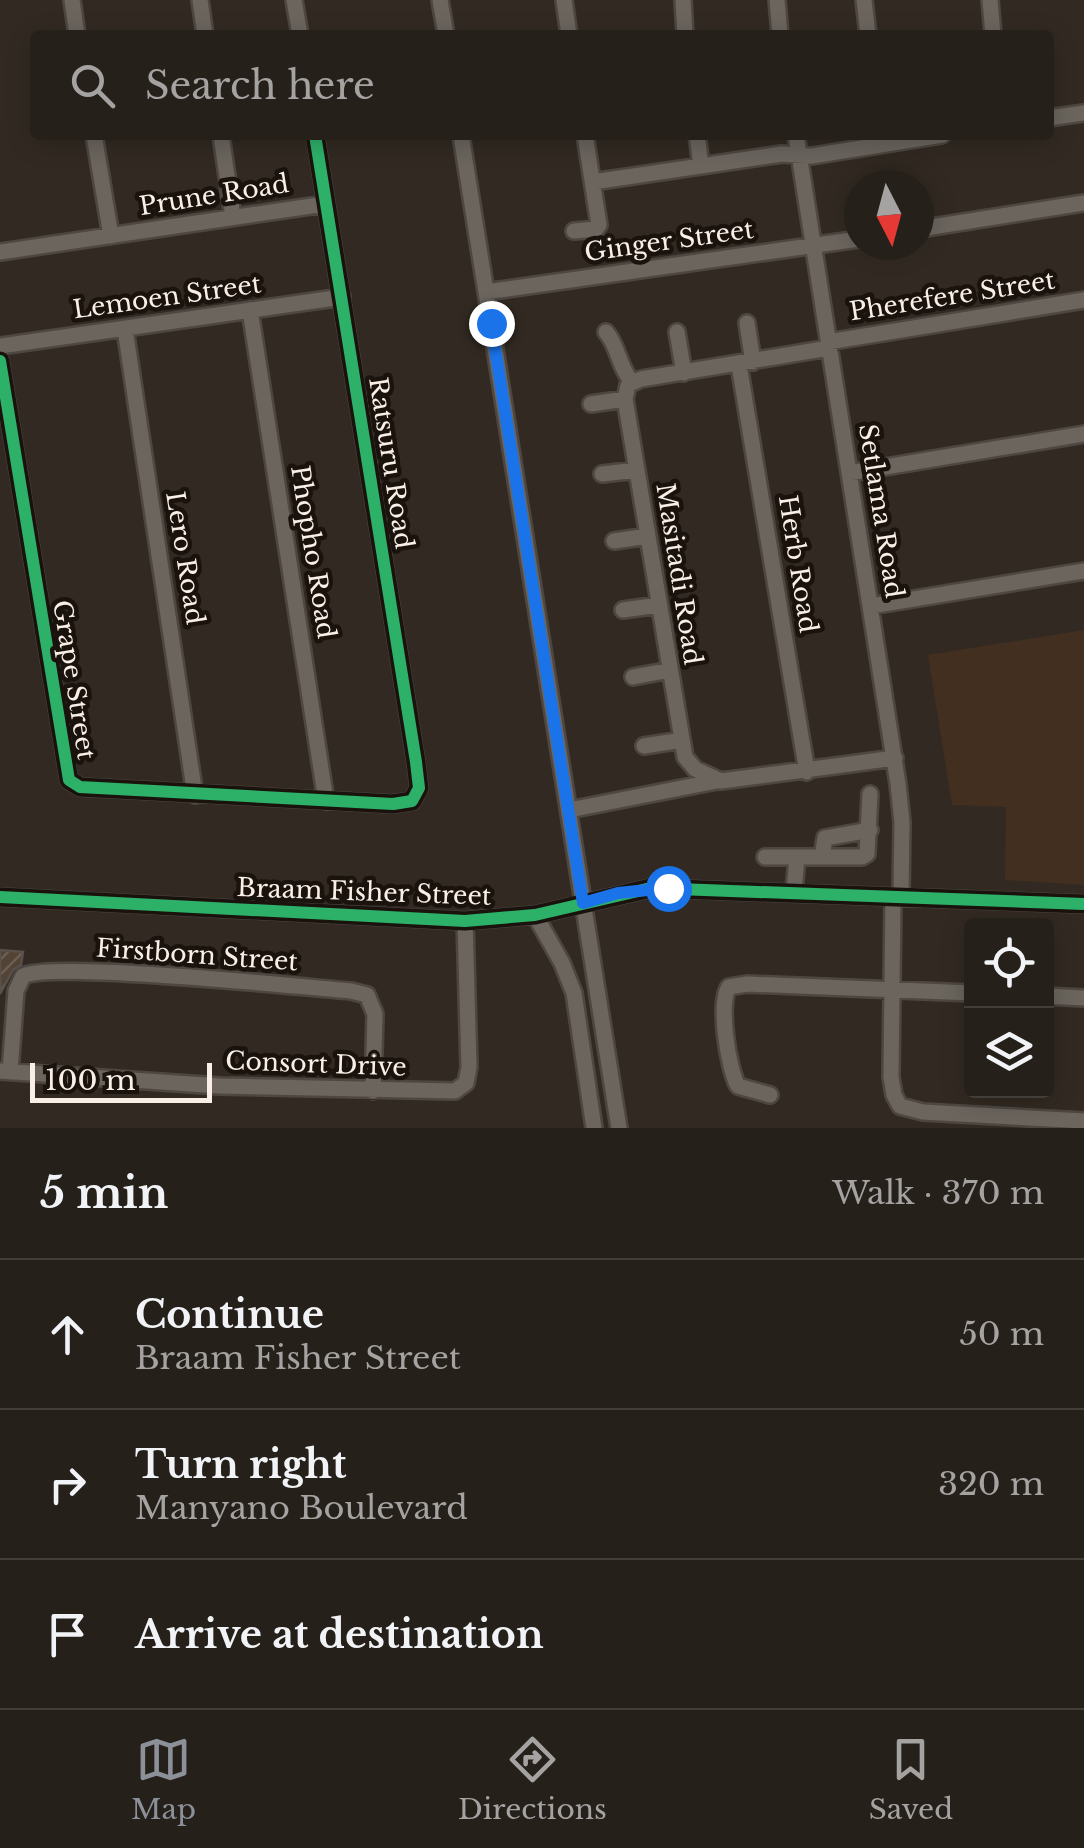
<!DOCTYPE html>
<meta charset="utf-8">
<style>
:root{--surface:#26201a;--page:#2e2823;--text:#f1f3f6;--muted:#a4a3a2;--line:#423e39;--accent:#8c9099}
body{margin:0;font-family:"Libre Baskerville",serif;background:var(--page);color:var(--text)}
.controls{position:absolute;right:30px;bottom:30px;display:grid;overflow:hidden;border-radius:10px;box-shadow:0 5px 25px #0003}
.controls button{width:90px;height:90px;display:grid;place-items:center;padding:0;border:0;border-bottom:2px solid var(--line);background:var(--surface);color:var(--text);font:50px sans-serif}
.compass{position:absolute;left:844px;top:170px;width:90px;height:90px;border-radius:50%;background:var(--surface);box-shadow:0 5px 25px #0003;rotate:174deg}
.scale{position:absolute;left:30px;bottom:25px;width:182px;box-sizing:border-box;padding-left:10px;border:5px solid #f9efe7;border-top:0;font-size:28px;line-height:35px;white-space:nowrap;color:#f9efe7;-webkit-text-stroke:8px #1a130d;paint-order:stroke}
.stop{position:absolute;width:30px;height:30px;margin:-22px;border:8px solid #1a73e8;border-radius:50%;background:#fff}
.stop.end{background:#1a73e8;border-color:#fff;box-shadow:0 2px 10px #0008}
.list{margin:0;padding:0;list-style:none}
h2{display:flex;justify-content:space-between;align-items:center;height:130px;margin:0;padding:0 40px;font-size:42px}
h2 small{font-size:32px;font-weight:400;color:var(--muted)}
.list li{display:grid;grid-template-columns:65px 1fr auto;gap:30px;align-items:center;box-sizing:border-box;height:150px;padding:0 40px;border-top:2px solid var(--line)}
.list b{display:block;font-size:38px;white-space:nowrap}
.list p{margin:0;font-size:32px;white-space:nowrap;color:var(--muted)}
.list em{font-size:32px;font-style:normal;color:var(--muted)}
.icon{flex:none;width:55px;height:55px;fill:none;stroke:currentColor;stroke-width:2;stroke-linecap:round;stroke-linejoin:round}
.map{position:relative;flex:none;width:1084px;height:1128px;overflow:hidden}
.search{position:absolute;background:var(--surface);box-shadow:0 5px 25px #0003;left:30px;right:30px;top:30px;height:110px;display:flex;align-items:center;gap:25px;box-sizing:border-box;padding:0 35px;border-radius:10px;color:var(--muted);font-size:38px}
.sheet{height:580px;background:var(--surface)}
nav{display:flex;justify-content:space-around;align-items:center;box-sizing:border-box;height:140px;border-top:2px solid var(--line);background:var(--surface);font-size:28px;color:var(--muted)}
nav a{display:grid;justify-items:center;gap:5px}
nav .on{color:var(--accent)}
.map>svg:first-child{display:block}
.built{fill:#422f1f}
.building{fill:url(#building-hatch);stroke:#58514b;stroke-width:2.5}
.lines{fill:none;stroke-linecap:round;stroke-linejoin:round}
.minor-casing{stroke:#4e4741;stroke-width:20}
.minor{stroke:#6b655e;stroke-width:15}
.cycleway-casing{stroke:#1a130d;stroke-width:19}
.cycleway{stroke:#2db169;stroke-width:12}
.route{stroke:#1a73e8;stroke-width:12}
.labels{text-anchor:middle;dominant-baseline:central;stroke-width:9;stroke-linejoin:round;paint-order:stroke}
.street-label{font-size:25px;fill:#f9efe7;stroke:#1a130d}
</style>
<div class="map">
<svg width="1084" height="1128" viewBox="0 0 1084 1128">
<defs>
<pattern id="building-hatch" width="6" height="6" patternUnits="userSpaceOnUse" patternTransform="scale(2.5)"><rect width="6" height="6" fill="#524334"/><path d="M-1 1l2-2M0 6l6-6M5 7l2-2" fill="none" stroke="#6c5e51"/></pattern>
</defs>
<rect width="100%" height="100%" fill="#322a22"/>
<path class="built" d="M1084,630V885L1005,880L1006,807L952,805L928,655Z"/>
<path class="building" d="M0,950L23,952L21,965L13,970L0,994Z"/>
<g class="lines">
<defs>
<path id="minor" d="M72,0L77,35
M200,0L205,35
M294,0L300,35
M440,0L446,35
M564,0L569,35
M683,0L685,35
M777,0L780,35
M864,0L868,35
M990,0L993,35
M1049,118L1084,113
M94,135L111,236
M221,135L233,217
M461,135L619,1128
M697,135L701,166
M796,135L898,784L902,822L901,896
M593,182L782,154L812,156L942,135
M919,229L1084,203
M574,231L596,229L599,225L585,135
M0,252L325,204
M486,292L859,239
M250,310L326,801
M747,323L753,362
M125,329L195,795
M606,332C619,347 618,366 632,382
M677,332L684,373
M828,342L1084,300
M0,346L342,297
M829,348L641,379L628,385L625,399L685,757L695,769L721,781L895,758
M0,361L69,780L80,787L393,804L412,801L419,788L416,762L315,135
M739,365L807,772
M591,404L625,399
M849,473L1084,434
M602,474L637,470
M614,541L648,536
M871,606L1084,571
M623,610L659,605
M633,677L670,670
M644,746L682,740
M569,810L717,781
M765,857H797L794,892
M797,857H862L867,854L870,794
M822,857L825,838L870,830
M893,896L891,1077L894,1095L900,1106L923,1112L1084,1121
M0,897L465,921L535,915L651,888L1084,904
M535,915L562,963L574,993L594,1128
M1046,996L1084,998
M0,1071L220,1086L455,1091L466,1083L469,1067L465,921
M10,1072L16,991L23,976C51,961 302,987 351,991L367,995L375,1014L373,1091
M770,1095L738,1086C728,1069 718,1002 729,987L747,984L972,993"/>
</defs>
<use href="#minor" class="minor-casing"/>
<use href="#minor" class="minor"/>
<defs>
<path id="cycleway" d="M0,361L69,780L80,787L393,804L412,801L419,788L416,762L315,135
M0,897L465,921L535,915L651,888L1084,904"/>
</defs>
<use href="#cycleway" class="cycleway-casing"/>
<use href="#cycleway" class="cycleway"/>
</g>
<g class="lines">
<path class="route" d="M491,323L583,903L618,893L668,888"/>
</g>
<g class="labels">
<g class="street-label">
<text transform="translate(214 195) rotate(-9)">Prune Road</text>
<text transform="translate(669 241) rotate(-8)">Ginger Street</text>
<text transform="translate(952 296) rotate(-9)">Pherefere Street</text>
<text transform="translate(167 297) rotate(-8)">Lemoen Street</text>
<text transform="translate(391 463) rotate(81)">Ratsuru Road</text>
<text transform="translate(881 511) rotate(81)">Setlama Road</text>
<text transform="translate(313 552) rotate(81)">Phopho Road</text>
<text transform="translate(185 558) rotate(81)">Lero Road</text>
<text transform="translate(798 564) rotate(81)">Herb Road</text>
<text transform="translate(679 574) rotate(81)">Masitadi Road</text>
<text transform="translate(74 680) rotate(81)">Grape Street</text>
<text transform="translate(364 892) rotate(2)">Braam Fisher Street</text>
<text transform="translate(197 955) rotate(4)">Firstborn Street</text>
<text transform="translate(316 1064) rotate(2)">Consort Drive</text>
</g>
</g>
</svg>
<div class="controls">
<button><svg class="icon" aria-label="locate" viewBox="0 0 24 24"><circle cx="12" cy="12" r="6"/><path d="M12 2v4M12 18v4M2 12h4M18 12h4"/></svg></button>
<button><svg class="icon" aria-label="layers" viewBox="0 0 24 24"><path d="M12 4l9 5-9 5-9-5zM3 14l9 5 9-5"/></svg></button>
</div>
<svg class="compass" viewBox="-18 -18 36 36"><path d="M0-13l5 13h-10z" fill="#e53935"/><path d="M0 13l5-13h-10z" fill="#a4a3a2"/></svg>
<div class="scale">100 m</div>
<div class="stop" style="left:668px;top:888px"></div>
<div class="stop end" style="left:491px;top:323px"></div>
<div class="search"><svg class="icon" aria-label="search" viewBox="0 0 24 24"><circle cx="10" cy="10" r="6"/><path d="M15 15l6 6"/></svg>Search here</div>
</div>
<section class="sheet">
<h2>5 min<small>Walk · 370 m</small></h2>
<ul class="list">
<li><svg class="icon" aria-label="ahead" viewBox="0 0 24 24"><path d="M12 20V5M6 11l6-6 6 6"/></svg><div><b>Continue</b><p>Braam Fisher Street</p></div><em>50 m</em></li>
<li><svg class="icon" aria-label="right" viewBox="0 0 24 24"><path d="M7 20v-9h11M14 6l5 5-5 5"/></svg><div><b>Turn right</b><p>Manyano Boulevard</p></div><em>320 m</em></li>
<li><svg class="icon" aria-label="arrive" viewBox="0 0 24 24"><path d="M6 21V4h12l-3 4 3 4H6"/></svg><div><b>Arrive at destination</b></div></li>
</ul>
</section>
<nav>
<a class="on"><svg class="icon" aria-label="map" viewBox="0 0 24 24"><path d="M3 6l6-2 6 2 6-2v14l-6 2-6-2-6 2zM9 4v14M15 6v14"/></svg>Map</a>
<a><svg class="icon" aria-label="directions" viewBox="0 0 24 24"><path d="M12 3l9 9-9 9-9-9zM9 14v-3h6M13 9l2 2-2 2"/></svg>Directions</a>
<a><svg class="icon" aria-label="saved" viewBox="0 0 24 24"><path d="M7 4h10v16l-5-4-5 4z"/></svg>Saved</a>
</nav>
